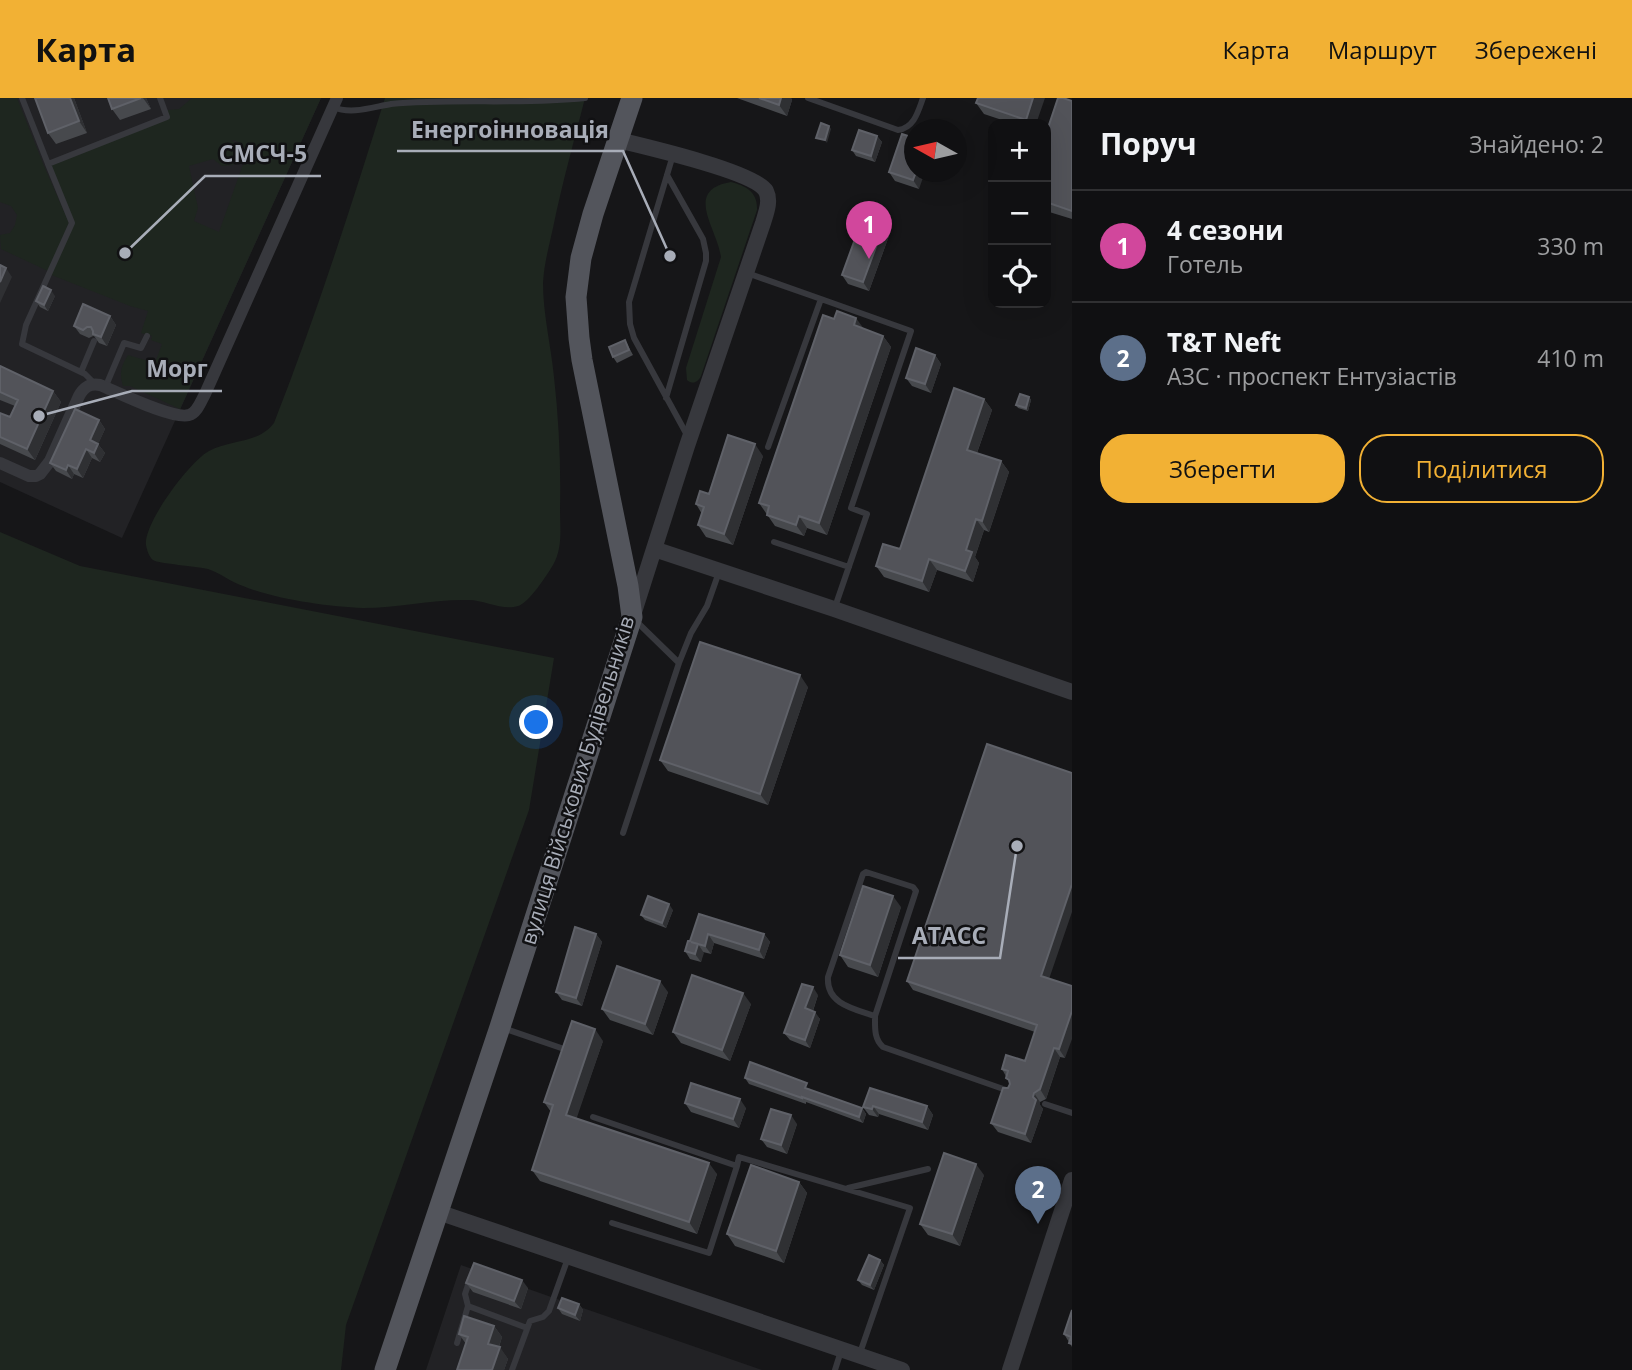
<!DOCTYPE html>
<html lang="uk">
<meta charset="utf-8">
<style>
:root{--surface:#101012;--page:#1e1e20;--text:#f1f3f6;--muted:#9c9d9f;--line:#303032;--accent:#f2b134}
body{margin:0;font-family:"Open Sans",sans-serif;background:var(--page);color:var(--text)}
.controls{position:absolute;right:21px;top:21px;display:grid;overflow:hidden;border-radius:14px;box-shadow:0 7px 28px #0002}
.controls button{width:63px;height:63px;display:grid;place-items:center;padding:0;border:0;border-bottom:2px solid var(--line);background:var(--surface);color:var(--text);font:35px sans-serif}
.compass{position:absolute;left:904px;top:21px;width:63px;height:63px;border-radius:50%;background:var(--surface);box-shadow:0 7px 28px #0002;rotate:278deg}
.you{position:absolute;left:537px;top:625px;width:24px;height:24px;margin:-18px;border:5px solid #fff;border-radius:50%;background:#1a73e8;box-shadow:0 0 0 10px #1a73e833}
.badge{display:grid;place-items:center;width:46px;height:46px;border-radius:50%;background:var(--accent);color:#fff;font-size:23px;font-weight:700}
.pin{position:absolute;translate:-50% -58px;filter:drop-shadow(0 2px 4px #0008)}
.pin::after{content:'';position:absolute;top:37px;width:24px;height:21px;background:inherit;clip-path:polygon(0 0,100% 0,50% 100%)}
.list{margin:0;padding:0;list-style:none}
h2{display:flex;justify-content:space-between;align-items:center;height:91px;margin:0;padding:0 28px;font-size:30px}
h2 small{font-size:23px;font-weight:400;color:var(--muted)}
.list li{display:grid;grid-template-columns:46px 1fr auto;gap:21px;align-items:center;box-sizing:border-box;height:112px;padding:0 28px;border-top:2px solid var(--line)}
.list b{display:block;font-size:26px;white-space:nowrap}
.list p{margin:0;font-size:23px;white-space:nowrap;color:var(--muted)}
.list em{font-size:23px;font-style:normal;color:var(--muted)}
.actions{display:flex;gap:14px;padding:21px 28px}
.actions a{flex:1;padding:16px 0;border:2px solid var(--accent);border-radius:28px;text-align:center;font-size:24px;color:var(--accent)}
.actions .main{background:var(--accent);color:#111}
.icon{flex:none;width:38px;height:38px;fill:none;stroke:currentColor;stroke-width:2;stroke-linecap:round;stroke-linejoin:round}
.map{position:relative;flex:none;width:1072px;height:1272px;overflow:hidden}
header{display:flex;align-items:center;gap:42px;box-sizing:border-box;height:98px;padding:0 35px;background:var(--accent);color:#111}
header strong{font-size:33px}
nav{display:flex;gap:38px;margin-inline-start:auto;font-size:24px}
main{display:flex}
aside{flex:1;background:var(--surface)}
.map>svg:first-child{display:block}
.built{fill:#222225}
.green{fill:#1e261f;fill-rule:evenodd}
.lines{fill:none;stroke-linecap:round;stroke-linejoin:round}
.service{stroke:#37383d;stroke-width:6}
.minor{stroke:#37383d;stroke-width:12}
.tertiary{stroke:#37383d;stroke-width:16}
.primary{stroke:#53555c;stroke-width:21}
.wall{fill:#47494d}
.shaded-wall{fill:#2f3033}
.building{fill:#525359;stroke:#5f6168;stroke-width:2}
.labels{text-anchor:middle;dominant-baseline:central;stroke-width:5;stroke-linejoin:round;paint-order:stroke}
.street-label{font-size:21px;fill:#a8adb8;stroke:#111113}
.leader{fill:none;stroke:#a8adb8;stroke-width:2.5}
.callout-dot{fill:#a8adb8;stroke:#111113;stroke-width:2.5}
.callout-label{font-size:23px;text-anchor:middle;font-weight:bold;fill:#a8adb8;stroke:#111113;stroke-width:5;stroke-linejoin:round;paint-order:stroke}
</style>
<header>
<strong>Карта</strong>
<nav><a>Карта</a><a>Маршрут</a><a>Збережені</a></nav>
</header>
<main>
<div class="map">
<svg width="1072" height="1272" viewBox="0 0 1072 1272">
<rect width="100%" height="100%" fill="#161618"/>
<path class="built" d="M0,0H321L122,440L0,384Z
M461,1167L554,1200L762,1272H426Z"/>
<path class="green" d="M0,0H17L44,68L69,125L48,173L1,151L0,137L10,135L15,127L17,117L11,108L0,104Z
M192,0H321L180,311L130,288H123C119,275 121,268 128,257L155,265L162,246L151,242L152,238L141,235L148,213L130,208L49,176L72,125L48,66L167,19L168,12L179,11ZM231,42C241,43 245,49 248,59L242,69L219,134L194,123L198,110L189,68L213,61L222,68L233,67C242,56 241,49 231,42Z
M385,0H585C574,43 562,86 553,130C549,148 544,166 543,185C543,216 551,248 554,279C559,323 561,368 560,412C560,430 563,450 553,467C547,477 529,505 518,508C503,513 484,502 469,502C433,501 399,510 363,510C329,509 274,501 243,488C231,484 220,475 208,471C197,468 159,466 153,462C149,459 147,452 146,447C143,426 190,363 209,353C231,341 258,346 274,325C316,218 351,109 385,0Z
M731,84C746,88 758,94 757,112L701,278C698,284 693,287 687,282L686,270L721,159C717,130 683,92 731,84Z
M0,434L80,468L554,560L529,712L346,1227L341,1272H0Z"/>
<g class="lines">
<path class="service" d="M22,0L48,66L167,19L160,0
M808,0L898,32C914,30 918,14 923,0
M333,9C351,17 373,9 391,6C456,0 521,7 585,0
M673,57L629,204L630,226L634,240L687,337
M48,66L72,125L26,227L22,246L85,276L94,285
M747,175L821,201L768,349
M821,201L911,233L851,410L867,416L835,509
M81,274L94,243
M105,290L124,245L141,250L147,238
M666,300L706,163V155L703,141L667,77
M774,444L849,469
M679,565L691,535L707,508L719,474
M623,735L679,565L636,523
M875,918L916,793L913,789L866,774L863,776L828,879C826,906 854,911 875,918C875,930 874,941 883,949L1009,993
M503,930L567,952
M1045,1006L1072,1015
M593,1019L737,1068L739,1059L910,1110L860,1255
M848,1090L928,1071
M612,1125L709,1155L737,1068
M468,1208L465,1196L470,1181
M457,1245L468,1208L527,1230
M512,1272L530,1223L543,1219L549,1213L568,1160
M835,1272L841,1253"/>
<path class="minor" d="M0,365L29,378H36L40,376L50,363L79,298C84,289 90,285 100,287C117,294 173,322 189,317C197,315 201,303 205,296L337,0"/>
<path class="tertiary" d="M618,42C643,48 755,74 766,93C771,103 766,115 763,125L687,348L654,451
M633,517L654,451L834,511L1072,594
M438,1114L902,1272
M1010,1272L1072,1082"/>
<path class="primary" d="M385,1272L500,929L632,519L628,488L582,262L579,240L576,199L581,160L593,116L632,0"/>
</g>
<path class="wall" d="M74,0L87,35L56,46L48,35Z
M108,0H146L151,11L120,22L112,11Z
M737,0H791L792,2L787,18Z
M978,0L1036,26H1014L984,16L976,5Z
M1072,3V121L1046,113V36Z
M902,36L919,91L895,83L889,74Z
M877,38L882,44L875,64L856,58L852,52Z
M890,135L869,193L848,186L842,177Z
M55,198L48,213L40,209L36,203Z
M110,218L116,227L107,248L99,245L94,238H93L89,240L80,236L74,228Z
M864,231L883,238L891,249L827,437L807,430L804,438L775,428L759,405Z
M625,242L633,257L617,265L613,259Z
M935,257L941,266L931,295L912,288L906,280Z
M0,268L53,293L61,304L35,362L0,346V315L10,319L15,308L0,302Z
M1029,299L1031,302L1028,313L1018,310L1016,307Z
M984,301L992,312L977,355L1001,363L1009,374L989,434L984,432L975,459L979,465L973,484L937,472L929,494L884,479L876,468L900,451Z
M99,322L105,331L98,346L105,355L100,364L92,360L83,380L74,376L72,381L56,373L50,365Z
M763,358L733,447L706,439L698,427L702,416L696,406Z
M808,589L768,707L668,673L660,662Z
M901,809L878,879L848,869L840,857Z
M673,812L666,830L645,822L641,817Z
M699,816L764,836L770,844L764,861L714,845L711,856L703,854L701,864L690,861L685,853L690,843Z
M596,836L602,844L582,908L562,902L556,894Z
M1049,881L1065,960L1060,959L1046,1001L1040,1004V1007L1043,1011L1031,1045L998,1034L991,1025L1010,986L1002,971L1025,963L1035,934L913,892L907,883Z
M668,894L653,937L610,922L602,911Z
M818,897L813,913L820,921L810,950L790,942L784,935Z
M751,906L730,963L681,945L673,934Z
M603,943L576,1020L717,1076L697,1136L540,1083L532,1072L551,1014L544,1004Z
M745,980L811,991V992L862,1010L866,1016L863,1025L806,1004V1006L749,986Z
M870,990L927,1008L933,1017L928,1032L879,1016L878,1019L869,1017L863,1009Z
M685,1005L746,1010L739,1030L691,1014Z
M797,1026L787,1056L767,1049L761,1041Z
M984,1077L960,1148L928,1137L920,1126Z
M799,1084L807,1095L784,1165L735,1148L727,1136Z
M880,1162L884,1167L874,1192L862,1187L858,1182Z
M466,1185L528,1190L521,1211L473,1194Z
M579,1206L583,1212L580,1223L562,1216L558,1210Z
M1072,1212V1249L1064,1236Z
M494,1228L502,1239L499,1249L508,1261L504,1272H457L466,1246L459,1236Z"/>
<path class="shaded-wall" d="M70,0H74L87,35L79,23Z
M143,0H146L151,11Z
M781,0H791L792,2L787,18L779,7Z
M1033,0H1045L1036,26H1029L1026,22Z
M829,28L831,31L827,45L825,42Z
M877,38L882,44L875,64L871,58Z
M916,74H925L919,91L913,82Z
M884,127L890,135L869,193L863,184Z
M6,170L12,179L0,205V184Z
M51,192L55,198L48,213L44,207Z
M110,218L116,227L107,248L101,239Z
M856,220L864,231L854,227Z
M883,238L891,249L827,437L819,425Z
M935,257L941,266L931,295L925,286Z
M53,293L61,304L35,362L27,351Z
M1029,299L1031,302L1028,313L1026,310Z
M984,301L992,312L974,363L967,352Z
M99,322L105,331L96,351L90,342Z
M98,346L105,355L100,364L94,355Z
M755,346L763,358L733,447L724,436Z
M86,351L92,360L83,380L77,371Z
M1001,363L1009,374L989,434L982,423Z
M68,367L74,376L72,381L66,372Z
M799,418L807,430L804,438L796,427Z
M976,421L984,432L975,459L979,465L973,484L965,473L966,452Z
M929,461L937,472L929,494L922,483Z
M800,577L808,589L768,707L760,696Z
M1072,786V814L1047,887L1041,878Z
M893,798L901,809L878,879L870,867Z
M669,806L673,812L666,830L662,825Z
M596,836L602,844L582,908L576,900Z
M708,836L714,845L711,856L705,848Z
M764,836L770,844L764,861L759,852Z
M698,846L704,855L701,864L695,856Z
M660,883L668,894L653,937L645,926Z
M813,889L818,897L811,918L805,910Z
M743,895L751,906L730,963L722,952Z
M1072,913V941L1065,960L1059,951Z
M815,914L820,921L810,950L805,942Z
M595,931L603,943L574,1028L566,1017Z
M1054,950L1060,959L1046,1001L1040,991Z
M1034,995L1040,1004V1007L1043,1011L1031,1045L1025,1036Z
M740,1001L746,1010L739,1030L733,1021Z
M873,1008L879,1016L878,1019L872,1011Z
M927,1008L933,1017L928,1032L922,1024Z
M862,1010L866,1016L863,1025L859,1019Z
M791,1017L797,1026L787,1056L781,1047Z
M709,1065L717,1076L697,1136L689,1124Z
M976,1066L984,1077L960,1148L952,1136Z
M799,1084L807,1095L784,1165L776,1153Z
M880,1162L884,1167L874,1192L870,1187Z
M522,1182L528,1190L521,1211L514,1203Z
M579,1206L583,1212L580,1223L575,1217Z
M494,1228L502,1239L496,1257L488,1246Z
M500,1249L508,1261L504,1272H492Z"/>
<path class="building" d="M35,0H70L79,23L48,35Z
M108,0H141L112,11Z
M759,0H781L779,7Z
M978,0H1033L1026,22L976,5Z
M1058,0H1063L1072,3V113L1046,104V36Z
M821,25L829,28L825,42L816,40Z
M859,32L877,38L871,58L852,52Z
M902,36L914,40V74H916L913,82L889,74Z
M863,119L884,127L863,184L842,177Z
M0,167L6,170L0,184Z
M43,188L51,192L44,207L36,203Z
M83,206L110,218L101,239L93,236V233L91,229H87L83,232L74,228Z
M837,213L856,220L854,227L883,238L819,425L799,418L796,427L767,417L769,408L759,405L823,217L834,221Z
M625,242L629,252L613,259L609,249Z
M916,250L935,257L925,286L906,280Z
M0,268L53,293L27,351L0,339V315L10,319L18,302L0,294Z
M954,290L984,301L967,352L1001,363L982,423L976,421L966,452L972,454L965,473L929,461L922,483L876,468L883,446L900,451Z
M1020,296L1029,299L1026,310L1016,307Z
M75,311L99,322L90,342L98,346L94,355L86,351L77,371L68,367L66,372L50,365Z
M728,337L755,346L724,436L698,427L704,409L696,406L700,393L709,396Z
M700,544L800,577L760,696L660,662Z
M987,646L1072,675V786L1041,878L1072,888V913L1059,951L1054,950L1040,991L1034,995L1033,999L1036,1002L1025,1036L991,1025L1003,990H1008L1010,986L1009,982L1006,980L1008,973L1002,971L1006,957L1025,963L1037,927L907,883Z
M863,788L893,798L870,867L840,857Z
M648,798L669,806L662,825L641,817Z
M699,816L764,836L759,852L708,836L705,848L691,844L698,846L695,856L685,853L688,843H690Z
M575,829L596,836L576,900L556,894Z
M617,868L660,883L645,926L602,911Z
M692,877L743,895L722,952L673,934Z
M802,886L813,889L805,910L815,914L805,942L784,935Z
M572,923L595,931L566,1017L709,1065L689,1124L532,1072L553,1007L544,1004Z
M750,964L807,985L805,990L862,1010L859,1019L802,999V1000L745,980Z
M691,985L740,1001L733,1021L685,1005Z
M870,990L927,1008L922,1024L873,1008L872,1011L863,1009Z
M771,1011L791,1017L781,1047L761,1041Z
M944,1055L976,1066L952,1136L920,1126Z
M751,1067L799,1084L776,1153L727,1136Z
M869,1157L880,1162L870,1187L858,1182Z
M474,1165L522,1182L514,1203L466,1185Z
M562,1200L579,1206L575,1217L558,1210Z
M1072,1212V1246L1069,1245L1071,1239L1064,1236Z
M464,1218L494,1228L488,1246L500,1249L492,1272H457L468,1239L459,1236Z"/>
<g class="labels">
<g class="street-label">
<text transform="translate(577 682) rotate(-73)">вулиця Військових Будівельників</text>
</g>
</g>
<path class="leader" d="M670 158L623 53H397M125 155L205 78H321M39 318L132 293H222M1017 748L1000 860H898"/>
<g class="callout-dot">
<circle cx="670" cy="158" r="7"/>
<circle cx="125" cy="155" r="7"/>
<circle cx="39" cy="318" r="7"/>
<circle cx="1017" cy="748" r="7"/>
</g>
<g class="callout-label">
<text x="510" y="40">Енергоінновація</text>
<text x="263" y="64">СМСЧ-5</text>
<text x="177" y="279">Морг</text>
<text x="949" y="846">АТАСС</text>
</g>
</svg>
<div class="controls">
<button>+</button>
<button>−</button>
<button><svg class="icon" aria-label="locate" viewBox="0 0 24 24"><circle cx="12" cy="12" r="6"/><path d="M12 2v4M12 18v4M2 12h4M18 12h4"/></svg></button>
</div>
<svg class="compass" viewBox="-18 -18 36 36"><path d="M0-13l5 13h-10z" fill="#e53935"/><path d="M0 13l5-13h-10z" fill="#9c9d9f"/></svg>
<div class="you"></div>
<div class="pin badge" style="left:869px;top:161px;background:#d1479c">1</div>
<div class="pin badge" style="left:1038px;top:1126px;background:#5c6f8a">2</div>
</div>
<aside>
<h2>Поруч<small>Знайдено: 2</small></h2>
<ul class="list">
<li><span class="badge" style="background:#d1479c">1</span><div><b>4 сезони</b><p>Готель</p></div><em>330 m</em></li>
<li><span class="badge" style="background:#5c6f8a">2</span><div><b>T&amp;T Neft</b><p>АЗС · проспект Ентузіастів</p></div><em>410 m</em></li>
</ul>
<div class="actions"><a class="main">Зберегти</a><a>Поділитися</a></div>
</aside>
</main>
